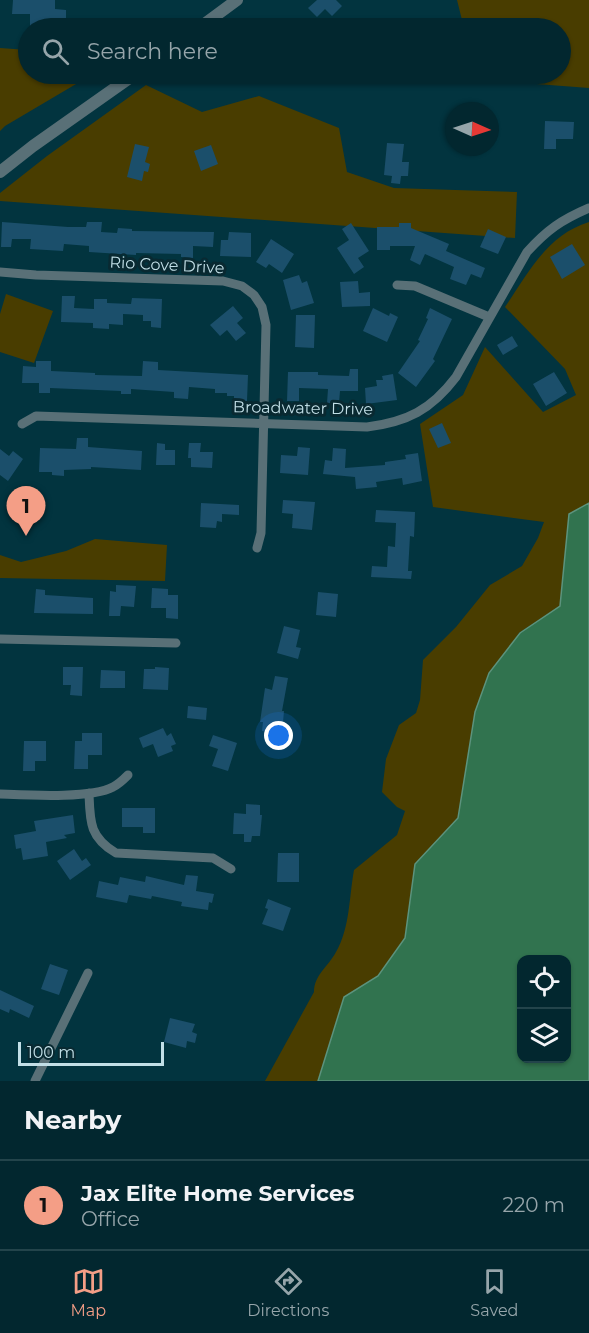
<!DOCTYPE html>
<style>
:root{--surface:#02272f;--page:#10333b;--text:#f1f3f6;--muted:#96a5aa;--line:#23444b;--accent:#f49e86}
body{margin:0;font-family:Montserrat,sans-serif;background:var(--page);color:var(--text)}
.controls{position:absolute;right:18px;bottom:18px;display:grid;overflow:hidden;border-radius:12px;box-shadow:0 2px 4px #0004}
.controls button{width:54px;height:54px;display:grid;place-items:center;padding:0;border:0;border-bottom:2px solid var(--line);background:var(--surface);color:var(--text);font:30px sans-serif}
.compass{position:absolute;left:445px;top:102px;width:54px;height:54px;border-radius:50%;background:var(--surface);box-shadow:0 2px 4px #0004;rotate:93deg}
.scale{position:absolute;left:18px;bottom:15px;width:146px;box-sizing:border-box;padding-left:6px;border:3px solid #c2dfe7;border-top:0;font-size:16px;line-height:21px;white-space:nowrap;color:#c2dfe7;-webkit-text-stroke:4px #092931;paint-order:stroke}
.you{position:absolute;left:279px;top:736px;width:21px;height:21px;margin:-15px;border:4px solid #fff;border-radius:50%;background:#1a73e8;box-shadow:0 0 0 9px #1a73e833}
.badge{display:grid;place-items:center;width:39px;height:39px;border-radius:50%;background:var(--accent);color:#111;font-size:20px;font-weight:700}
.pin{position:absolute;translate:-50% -50px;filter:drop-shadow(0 2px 3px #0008)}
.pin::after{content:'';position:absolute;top:32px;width:21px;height:18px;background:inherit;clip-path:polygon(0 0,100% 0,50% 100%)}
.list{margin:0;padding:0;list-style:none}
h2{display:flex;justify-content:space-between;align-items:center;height:78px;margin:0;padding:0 24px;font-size:26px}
h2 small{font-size:20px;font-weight:400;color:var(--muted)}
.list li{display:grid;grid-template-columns:39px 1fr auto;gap:18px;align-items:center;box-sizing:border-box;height:90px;padding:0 24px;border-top:2px solid var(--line)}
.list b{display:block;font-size:22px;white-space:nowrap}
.list p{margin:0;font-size:20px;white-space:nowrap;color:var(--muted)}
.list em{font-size:20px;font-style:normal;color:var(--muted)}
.icon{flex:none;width:33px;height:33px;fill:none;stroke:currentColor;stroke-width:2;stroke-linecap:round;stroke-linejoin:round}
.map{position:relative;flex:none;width:589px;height:1081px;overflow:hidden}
.search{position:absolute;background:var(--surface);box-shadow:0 2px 4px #0004;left:18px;right:18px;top:18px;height:66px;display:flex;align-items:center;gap:15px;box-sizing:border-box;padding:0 21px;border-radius:33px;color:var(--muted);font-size:22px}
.sheet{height:168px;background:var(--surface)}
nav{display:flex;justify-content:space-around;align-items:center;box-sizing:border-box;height:84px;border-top:2px solid var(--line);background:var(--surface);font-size:16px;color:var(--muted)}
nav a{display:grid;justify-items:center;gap:3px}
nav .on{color:var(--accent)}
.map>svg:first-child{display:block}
.green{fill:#493d00}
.water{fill:#31734f;stroke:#5c937d;stroke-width:1.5;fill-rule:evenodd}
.building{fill:#1b4f6b}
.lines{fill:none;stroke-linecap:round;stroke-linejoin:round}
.minor{stroke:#597077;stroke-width:9}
.tertiary{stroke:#597077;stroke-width:12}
.labels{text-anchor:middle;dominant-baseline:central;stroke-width:6;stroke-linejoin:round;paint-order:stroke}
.street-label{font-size:16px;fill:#c2dfe7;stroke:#092931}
</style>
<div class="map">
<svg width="589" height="1081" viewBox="0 0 589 1081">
<rect width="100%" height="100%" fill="#02343f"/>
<path class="green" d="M457,0H589V88L523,83L487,74H560V28H464Z
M0,48L28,50V74H93L5,126L0,131Z
M146,85L202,112L259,96L339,128L347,172L394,188L517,192L515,238L0,201V193L47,156Z
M589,222V503L569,514L560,606L519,633L475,712L458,818L415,865L405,938L378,976L344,997L318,1081H265L314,992C314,975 328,967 336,952C350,928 349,897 354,870L397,835L405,811L397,807L382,792L386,759L399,725L416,713L420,700L423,660L456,627L490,585L522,566L538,538L544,522L433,507L420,424L463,395L485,347L543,412L576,395L565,369L505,307C529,272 547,235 589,222Z
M6,294L53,311L34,363L0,352V314Z
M95,539L167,545L165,581L0,578V555L21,562L66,551Z"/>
<path class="water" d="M589,503V1081H318L344,997L378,976L405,938L415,864L458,818L475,712L489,673L520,633L560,606L569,514ZM522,960H566V1058H522Z"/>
<path class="building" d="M13,0H55V9L66,10V22H54V28H30V14H12Z
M317,0H336L342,6L332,16L325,9L317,17L308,8Z
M545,121L574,122L573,139H556V149H544Z
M387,143L404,144L402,162H409L408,176H401L400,184L391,183L392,176L384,175Z
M135,144L149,147L145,162L150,164L148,172L144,171L142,181L127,177Z
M211,145L218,164L201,171L194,151Z
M2,222L68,227H86L87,222H102L101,232L117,233L118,228L132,229V231L214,232L213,247L193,246V258L181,257V254L136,253V255L89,252V246L64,244L63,251L30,249L31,239H12L11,247H1Z
M351,223L369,251L358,258L364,267L354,274L337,248L349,240L342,229Z
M399,223H411V228L449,244L446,251L485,268L481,278L471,274L466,285L450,279L454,267L425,254L420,265L410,260L415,246H390V250H377V227H399Z
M488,229L506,237L498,254L480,247Z
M229,232L251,233V257L220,256L221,240H228Z
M271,239L294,254L282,273L269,264L266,268L256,262Z
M572,244L585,265L562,279L550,257Z
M299,275L302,283L307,281L314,303L291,310L283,280Z
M358,281L359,293L370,292V306L342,307L340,282Z
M62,296H75L74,308L94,309V299H107V303L131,304L132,298L162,299L161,328L151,327V321H143V315L123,314V325L109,324V329L93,328V323L61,322Z
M233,306L243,318L237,323L246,333L236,341L227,330L220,336L210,325Z
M373,308L389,316L390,313L398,317L387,342L363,331Z
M430,308L452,319L433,359L435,361L416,387L398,373L420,341L418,340L428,319L426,318Z
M296,315H315L314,348L295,347Z
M512,336L518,346L503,355L497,345Z
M36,361H51V371L95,373V375L142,376L143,361L158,362V370L248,375L247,401H234V396H227V393H215V389L189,387L188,399L174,398V392L131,389V394H121V391L50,388V393H39V383H22L23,366L36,367Z
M350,369H358V391H340L339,403H327L328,389L299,388V401H287L288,372H318V375L349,376Z
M554,372L567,393L546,406L533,384Z
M393,374L397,400L366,404L365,388L377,386L376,380H383L382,376Z
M442,423L451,443L438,448L429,429Z
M77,438H88V447L142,451L141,470L91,467V469L64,470V476L52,475V472H39L40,448L76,449Z
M157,443L165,444V450H175V465H156Z
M189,443H201L200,452H213L212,468L191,467V458H188Z
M298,447L310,448L308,475L280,473L281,455L297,456Z
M333,448L346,449L345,468L385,465V462L406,459L405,455L418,453L422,481L403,485L402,478L376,482L377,487L356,489L355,477L323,474L325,460L332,461Z
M0,449L9,456L13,451L23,459L8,481L0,475Z
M283,500L315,502L312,530L292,528L293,514L282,513Z
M201,503L239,505V515L222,514V522L217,521L216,528L200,527Z
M376,510L415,512L414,537L410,536L408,571H412L411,579L371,577L372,566L387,567L388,546L395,547L396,523L375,522Z
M116,585L136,586L134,607L121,606L120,616H109L110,591L116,592Z
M152,588L168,589V595H178V619L166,618V608H151Z
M36,589L45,590V595L93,598V614L34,613Z
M318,592L338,594L336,617L316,615Z
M284,626L300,630L296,647L301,648L298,659L277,653Z
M63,667H83L82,696L70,695L71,685H63Z
M155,667L169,668L168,690L143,689L144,669H155Z
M101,670L125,671V688H100Z
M275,676L288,678L282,711H284L282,733L262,731L263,722H260L265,688L272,690Z
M188,706L207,708L206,720L187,718Z
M163,728L167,736L171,733L176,744L171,746L173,751L158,757L153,744L143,748L139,738Z
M82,733H102V755H88V769H74L75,741H82Z
M213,735L237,743L228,771L212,766L218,749L209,746Z
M24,741H46V761H35V771H23Z
M246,804L260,805V815H262L260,836H252L251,842H244V834H233L234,813L246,814Z
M122,808H155V833H143V827H122Z
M73,815L75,833L64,835L67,838L46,842L48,856L23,860L21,848L16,849L14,835L36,831L34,821Z
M74,849L82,861L86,858L91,865L70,880L57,861Z
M278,853H299V882H277Z
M186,875L198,876L196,891L214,894L212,903L209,902L208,910L181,906L182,902L152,896L151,899L129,895L127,903L96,897L99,881L118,885L120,877L145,882L146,876L184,885Z
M268,899L291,908L283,931L262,924L268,909L265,908Z
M50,964L68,970L59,995L41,989Z
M0,990L34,1006L29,1018L10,1009L9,1013L0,1009Z
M170,1018L195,1024L192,1032L197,1034L195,1043L187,1041L186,1048L164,1042Z"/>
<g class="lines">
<path class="minor" d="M0,272L36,275L223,281L242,286L254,295L262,307L266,325L261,533L257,548
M397,285L415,286L489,317
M22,424L36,416L367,427C407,422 431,410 456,377L527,252C547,230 561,220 589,208
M0,639L176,643
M89,793C90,821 89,837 116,853L213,858L231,869
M0,794C26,795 91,799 113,787C119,784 124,779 128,775
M35,1081L88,973"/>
<path class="tertiary" d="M199,28L237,0
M0,172L33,146L135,74"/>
</g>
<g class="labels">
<g class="street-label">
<text transform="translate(167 265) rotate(3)">Rio Cove Drive</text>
<text transform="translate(303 408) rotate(1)">Broadwater Drive</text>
</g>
</g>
</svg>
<div class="controls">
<button><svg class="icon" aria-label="locate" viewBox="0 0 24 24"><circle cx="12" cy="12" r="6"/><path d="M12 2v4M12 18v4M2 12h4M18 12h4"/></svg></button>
<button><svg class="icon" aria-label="layers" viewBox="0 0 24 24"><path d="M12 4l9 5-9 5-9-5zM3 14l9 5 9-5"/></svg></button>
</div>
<svg class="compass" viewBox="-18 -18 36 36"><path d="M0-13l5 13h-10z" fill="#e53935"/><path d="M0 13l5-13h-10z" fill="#96a5aa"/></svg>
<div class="scale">100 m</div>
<div class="you"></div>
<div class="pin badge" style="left:26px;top:536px">1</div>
<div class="search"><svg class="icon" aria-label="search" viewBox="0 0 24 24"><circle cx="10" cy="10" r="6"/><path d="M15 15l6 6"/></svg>Search here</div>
</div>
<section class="sheet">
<h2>Nearby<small></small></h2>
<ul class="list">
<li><span class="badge">1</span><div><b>Jax Elite Home Services</b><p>Office</p></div><em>220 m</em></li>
</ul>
</section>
<nav>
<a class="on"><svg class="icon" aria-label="map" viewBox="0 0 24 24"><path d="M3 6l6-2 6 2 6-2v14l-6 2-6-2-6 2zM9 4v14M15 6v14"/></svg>Map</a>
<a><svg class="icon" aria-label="directions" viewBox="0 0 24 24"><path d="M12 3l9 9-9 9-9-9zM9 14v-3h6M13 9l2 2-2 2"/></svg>Directions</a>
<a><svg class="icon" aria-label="saved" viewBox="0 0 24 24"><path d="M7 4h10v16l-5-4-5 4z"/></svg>Saved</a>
</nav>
